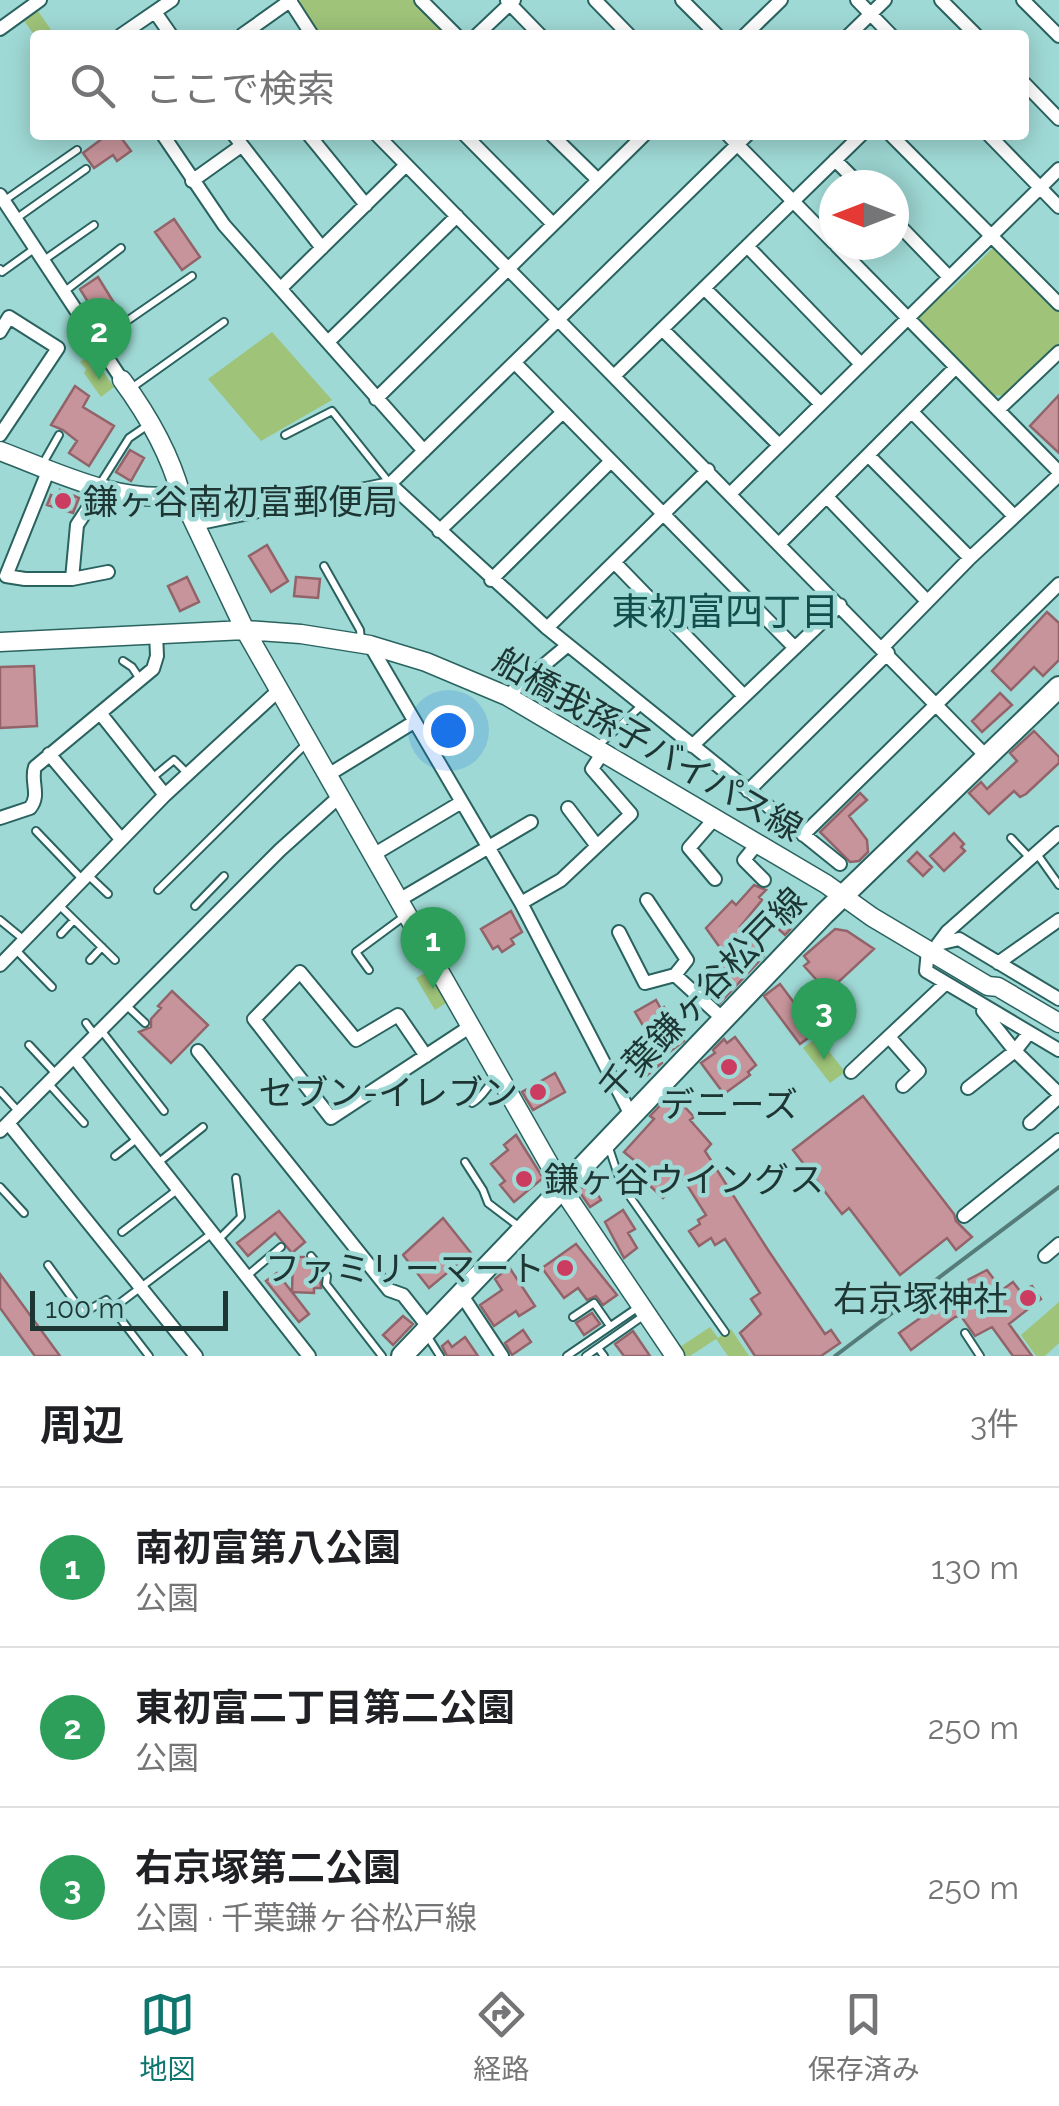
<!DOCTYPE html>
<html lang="ja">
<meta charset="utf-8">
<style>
:root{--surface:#fff;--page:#f6f6f6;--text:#202124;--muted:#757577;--line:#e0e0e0;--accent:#0f766e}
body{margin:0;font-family:Raleway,"Noto Sans JP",sans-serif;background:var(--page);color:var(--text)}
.compass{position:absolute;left:819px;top:170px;width:90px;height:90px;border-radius:50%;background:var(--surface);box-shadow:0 5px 25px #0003;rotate:270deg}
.scale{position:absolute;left:30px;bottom:25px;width:198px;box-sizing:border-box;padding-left:10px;border:5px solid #1d3533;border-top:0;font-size:28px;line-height:35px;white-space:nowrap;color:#1d3533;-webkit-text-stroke:8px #9fd9d5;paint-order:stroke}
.you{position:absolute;left:448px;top:730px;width:35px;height:35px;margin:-25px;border:8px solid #fff;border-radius:50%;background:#1a73e8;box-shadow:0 0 0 15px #1a73e833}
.badge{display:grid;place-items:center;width:65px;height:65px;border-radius:50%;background:var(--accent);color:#fff;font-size:32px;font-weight:700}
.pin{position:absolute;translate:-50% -82px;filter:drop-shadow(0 2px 5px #0008)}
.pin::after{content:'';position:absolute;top:52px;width:35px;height:30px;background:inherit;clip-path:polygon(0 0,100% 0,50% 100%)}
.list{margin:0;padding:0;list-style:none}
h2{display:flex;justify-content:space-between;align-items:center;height:130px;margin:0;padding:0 40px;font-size:42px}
h2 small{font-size:32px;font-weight:400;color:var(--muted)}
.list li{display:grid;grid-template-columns:65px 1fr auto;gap:30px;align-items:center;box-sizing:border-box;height:160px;padding:0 40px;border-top:2px solid var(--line)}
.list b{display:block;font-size:38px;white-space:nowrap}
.list p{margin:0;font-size:32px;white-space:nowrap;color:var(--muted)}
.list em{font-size:32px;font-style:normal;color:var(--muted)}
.icon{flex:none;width:55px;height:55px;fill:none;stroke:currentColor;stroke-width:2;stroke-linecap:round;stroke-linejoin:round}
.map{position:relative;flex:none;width:1059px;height:1356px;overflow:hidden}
.search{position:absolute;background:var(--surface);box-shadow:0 5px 25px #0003;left:30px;right:30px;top:30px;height:110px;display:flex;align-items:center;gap:25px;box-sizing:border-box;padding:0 35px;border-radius:10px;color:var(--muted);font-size:38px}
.sheet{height:610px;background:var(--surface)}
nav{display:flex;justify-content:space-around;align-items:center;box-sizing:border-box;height:140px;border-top:2px solid var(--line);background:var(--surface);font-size:28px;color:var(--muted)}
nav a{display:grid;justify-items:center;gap:5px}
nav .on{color:var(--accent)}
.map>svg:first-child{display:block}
.green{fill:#9ec379}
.building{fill:#c6949a;stroke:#92646a;stroke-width:2.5}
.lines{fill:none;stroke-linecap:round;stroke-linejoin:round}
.lane-casing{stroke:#29625f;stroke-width:10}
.street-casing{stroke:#29625f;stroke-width:16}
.secondary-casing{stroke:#29625f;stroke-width:21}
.primary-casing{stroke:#29625f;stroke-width:24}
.lane{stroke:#fff;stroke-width:6}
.street{stroke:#fff;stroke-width:12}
.secondary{stroke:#fff;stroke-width:18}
.primary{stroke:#fff;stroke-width:20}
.rail{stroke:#557c79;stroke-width:4}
.poi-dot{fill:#cc3c60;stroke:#9fd9d5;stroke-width:4}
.labels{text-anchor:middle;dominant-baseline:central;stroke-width:9;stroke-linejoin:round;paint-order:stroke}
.poi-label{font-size:35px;fill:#1d3533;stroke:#9fd9d5;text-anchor:end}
.street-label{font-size:35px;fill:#1d3533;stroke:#9fd9d5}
.neighbourhood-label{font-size:38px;fill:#124f4c;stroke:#9fd9d5}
</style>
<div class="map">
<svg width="1059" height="1356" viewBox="0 0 1059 1356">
<rect width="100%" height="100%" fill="#9fd9d5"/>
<path class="green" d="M301,0H413L447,35H316L298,2Z
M38,11L54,34L52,35L35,36L24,21Z
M996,245L1059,310V343L1005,395L989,396L917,321V315L945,289L948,292Z
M272,332L332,400L261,441L208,379Z
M91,354L114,387L101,397L84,373L86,369L80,362Z
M432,969L451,1000L435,1010L416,978Z
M818,1037L845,1072L830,1083L803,1048Z
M1059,1302V1343L1045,1356H1036L1021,1335Z
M710,1327L718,1338L731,1329L749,1356H728L716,1339L690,1356H682L677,1349Z"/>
<path class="building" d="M107,135H119L131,151L117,161L113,155L94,168L83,153Z
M174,219L200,257L182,270L155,232Z
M98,277L122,316L104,328L80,289Z
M75,386L89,396L83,407L114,426L89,466L69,453L77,441L63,430L51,425Z
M1059,395V453L1030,426Z
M130,450L144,458L131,481L116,472Z
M60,490L79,498L73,513L47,505L51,495L57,498Z
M267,545L288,581L271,592L249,556Z
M187,577L199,602L180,611L168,586Z
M296,577L320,579L318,598L294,596Z
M1047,612L1059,623V660L1043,676L1034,667L1011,690L992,671Z
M34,666L37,726L0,728V667Z
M1000,693L1012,705L982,732L972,721Z
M1034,731L1059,757V763L1026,794L1020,797L1014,791L989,814L969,793L981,782L987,789L1017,761L1010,753Z
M860,793L867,800L849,816L867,840L868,852L859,861L850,862L820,832Z
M954,833L964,844L961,847L965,851L944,871L930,856Z
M917,852L932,867L923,876L908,861Z
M754,885L766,890L759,897L762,900L740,927L764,956L720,1003L702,984L728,959L706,928L732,901L736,905Z
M786,910L794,917V925L785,935L773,924Z
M511,911L522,932L511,939L514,944L502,952L498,946L493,949L481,929Z
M835,929L847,931L874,949L832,988L828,983L823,987L804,966L809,962L804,956Z
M780,984L816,1032L800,1044L764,996Z
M172,991L208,1025L171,1063L139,1032L151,1027V1019L161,1008L158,1006Z
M656,1000L661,1009L664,1007L684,1041L660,1059L662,1063L646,1076L634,1056L654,1044L635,1012Z
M735,1037L756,1065L748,1072L750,1075L724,1094L701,1063L715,1053L713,1050L724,1039L727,1043Z
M555,1073L565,1092L533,1110L522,1092Z
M672,1093L694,1117L690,1120L711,1144L705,1151L768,1250L825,1334L831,1330L840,1343L821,1356H755L740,1333L761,1314L751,1299L760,1293L725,1239L715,1245L711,1238L699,1246L689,1231L700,1224L698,1220L706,1215L682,1177L663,1198L649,1185L652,1176L640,1166H635V1161L624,1152L654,1119L650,1116Z
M863,1096L954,1214L956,1221L972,1237L956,1250L947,1238L900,1275L849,1208L842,1214L793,1150Z
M516,1135L543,1178L514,1202L500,1185L505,1181L491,1164L508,1150L504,1145Z
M589,1180L601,1200L590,1207L579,1191Z
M623,1210L635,1229L628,1233L637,1248L624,1258L605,1222Z
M279,1211L305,1242L292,1253L275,1233L248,1256L237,1243Z
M443,1218L471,1253L429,1288L403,1255Z
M576,1244L617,1295L603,1305L596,1296L587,1300L578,1288L564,1298L542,1268Z
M293,1257H304L320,1278L321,1288H314V1293L292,1292L309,1314L299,1322L266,1281L277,1273L292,1292Z
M509,1267L535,1306L519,1316L516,1311L494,1326L480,1305L502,1290L495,1279Z
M987,1270L1002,1290L1013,1282L1020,1291L1032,1286L1041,1299L1009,1324L1032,1356H1013L992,1327L975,1336L961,1316L955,1317L911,1350L899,1333L961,1289L958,1285Z
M0,1274L60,1356H35L0,1308Z
M592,1313L600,1324L584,1335L576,1323Z
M403,1316L413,1324L393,1345L383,1335Z
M523,1330L531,1342L512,1355L505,1343Z
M633,1331L650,1356H624L615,1344Z
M465,1337L478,1356H447L442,1346L448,1341L452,1347Z"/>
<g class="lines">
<defs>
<path id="lane" d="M5,200L77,150
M17,218L86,169
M44,260L94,225
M0,269L2,272L34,249
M65,291L121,248
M98,341L192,276
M130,389L224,322
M285,435L332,411L388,481
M42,465L59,435
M100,484L129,438L148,425
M324,566L360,630L361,641
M123,661L132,667L140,679
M599,745L641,706
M157,774L174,760L187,773
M36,831L82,879
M1011,838L1029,857
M1037,854L1059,885
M89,876L108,894
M158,890L307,743
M59,905L115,960
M195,906L224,876
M0,920L23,939
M61,934L74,920
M16,950L52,987
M90,960L102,947
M369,970L356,952L406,915
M127,1006L145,1023
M86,1023L95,1035
M101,1030L164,1111
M29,1045L56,1074
M49,1084L84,1123
M0,1091L18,1111
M472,1103C484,1097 487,1084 499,1076
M609,1148L621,1184L725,1332
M115,1156L138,1138
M159,1162L203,1127
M465,1162L483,1190L488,1203L521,1228
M0,1187L24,1213
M122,1232L177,1190
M219,1239L241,1217L236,1178
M311,1256L327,1276L326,1284L382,1356
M48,1265L83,1313L106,1300L149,1356
M248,1275L281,1247
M112,1309L211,1234
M573,1317L594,1303L610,1326
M965,1333L980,1356
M428,1337L440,1356
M598,1348L604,1356
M567,1356L640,1306
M586,1356L646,1314"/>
<path id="street" d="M421,0L456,35
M595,0L629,35
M682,0L717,35
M857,0L891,35
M941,0L976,35
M1023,0L1059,36
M290,1L312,35
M507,1L540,35
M155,12L171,35
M0,29L40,0
M121,35L172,0
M242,35L291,0
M477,35L514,0
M745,35L781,0
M849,35L885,0
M1024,83L1059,119
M163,135L224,225L424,451
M234,135L322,248
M309,135L366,205
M377,135L988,758
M465,135L553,224
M552,135L598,180
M728,135L834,243
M891,135L1059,304
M989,135L1059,207
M835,160L860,185
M192,181L241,146
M0,195L122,380
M894,220L948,276
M836,245L1059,472
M747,246L861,364
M281,288L405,166
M704,288L820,403
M662,329L778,444
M0,332L9,317L58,348L0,435
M328,342L457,216
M515,363L795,648
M615,375L861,135
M376,399L644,135
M998,410L1059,352
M912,412L1014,516
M868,455L970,558
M49,469L6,576L25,579H72L77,525L102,487
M390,484L747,135
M731,493L1059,169
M827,497L927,601
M195,524L390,484L547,628L840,864
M439,531L563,412
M780,543L956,367
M614,562L744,696
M72,579L108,572
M491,580L611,461
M547,628L708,470
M370,645L521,903L631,1115
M882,648L970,558L1059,475
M507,696L568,645
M100,713L165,795
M692,746L840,605
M49,754L121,839
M328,775L414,722
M748,791L888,653
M568,808L597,846
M0,818L30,808C41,795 30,781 35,767L153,669L157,656L156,633
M715,818L689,848L715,879
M803,835L1059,584
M757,844L744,860L764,880
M373,855L460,803
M399,900L531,822
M647,900L687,960L675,975
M521,903L561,880L631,814L592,769L603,752
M619,932L645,983L675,975L723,1019
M938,944L947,932L1059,833
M938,944L959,939L1059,999
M928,950L926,971L1059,1050
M998,963L1059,920
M0,965L165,795L279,690
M983,1011L1015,1051L1059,1094
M889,1037L919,1071L903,1086
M198,1051L389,1290L403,1295L429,1328
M426,1056L398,1015L356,1040L300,972L254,1019L331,1118L471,1026
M74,1057L309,1356
M851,1072L946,983
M968,1088L1015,1051L1029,1033
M8,1123L196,1356
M1030,1123L1059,1097
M0,1131L280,850L340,796
M964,1216L1059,1140
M1045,1256L1059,1244
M461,1294L502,1356"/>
<path id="secondary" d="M122,380C147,414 170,454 181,495L245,630L569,1199L675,1356
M0,451C56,472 121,505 181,495
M0,642L245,630L301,634L370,645L426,662L507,696L826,884L872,917L988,986L998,987L1059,1023"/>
<path id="primary" d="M402,1356L824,914L1059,687"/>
</defs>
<use href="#lane" class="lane-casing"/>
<use href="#street" class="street-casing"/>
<use href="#secondary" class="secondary-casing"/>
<use href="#primary" class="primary-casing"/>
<use href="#lane" class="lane"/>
<use href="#street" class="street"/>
<use href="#secondary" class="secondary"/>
<use href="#primary" class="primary"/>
<path class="rail" d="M835,1356L1059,1187"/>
</g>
<g class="poi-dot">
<circle cx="63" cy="501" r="10"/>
<circle cx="729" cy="1067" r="10"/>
<circle cx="538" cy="1092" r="10"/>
<circle cx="524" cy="1179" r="10"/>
<circle cx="565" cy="1268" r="10"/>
<circle cx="1028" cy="1298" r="10"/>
</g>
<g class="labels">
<g class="poi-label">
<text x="83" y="501" text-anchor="start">鎌ヶ谷南初富郵便局</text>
<text x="518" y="1092">セブン-イレブン</text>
<text x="729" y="1104" text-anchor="middle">デニーズ</text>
<text x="544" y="1179" text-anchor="start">鎌ヶ谷ウイングス</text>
<text x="545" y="1268">ファミリーマート</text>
<text x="1008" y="1298">右京塚神社</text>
</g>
<g class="street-label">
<text transform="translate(648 744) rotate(30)">船橋我孫子バイパス線</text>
<text transform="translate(702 994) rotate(-46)">千葉鎌ヶ谷松戸線</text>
</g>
<g class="neighbourhood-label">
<text x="725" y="611">東初富四丁目</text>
</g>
</g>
</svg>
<svg class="compass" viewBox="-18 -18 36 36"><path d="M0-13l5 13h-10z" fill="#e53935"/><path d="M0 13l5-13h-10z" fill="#757577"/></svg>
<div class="scale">100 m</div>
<div class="you"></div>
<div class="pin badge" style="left:433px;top:989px;background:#2e9e5b">1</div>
<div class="pin badge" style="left:99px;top:380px;background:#2e9e5b">2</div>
<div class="pin badge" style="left:824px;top:1060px;background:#2e9e5b">3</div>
<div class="search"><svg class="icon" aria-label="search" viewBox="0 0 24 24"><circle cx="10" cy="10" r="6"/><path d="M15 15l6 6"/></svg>ここで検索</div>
</div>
<section class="sheet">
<h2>周辺<small>3件</small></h2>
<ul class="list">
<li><span class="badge" style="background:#2e9e5b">1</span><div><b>南初富第八公園</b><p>公園</p></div><em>130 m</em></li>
<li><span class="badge" style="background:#2e9e5b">2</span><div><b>東初富二丁目第二公園</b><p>公園</p></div><em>250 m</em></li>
<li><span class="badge" style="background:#2e9e5b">3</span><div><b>右京塚第二公園</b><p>公園 · 千葉鎌ヶ谷松戸線</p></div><em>250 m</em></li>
</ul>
</section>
<nav>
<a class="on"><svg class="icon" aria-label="map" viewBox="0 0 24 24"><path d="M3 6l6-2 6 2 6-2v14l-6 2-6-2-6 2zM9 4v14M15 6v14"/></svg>地図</a>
<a><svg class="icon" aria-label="directions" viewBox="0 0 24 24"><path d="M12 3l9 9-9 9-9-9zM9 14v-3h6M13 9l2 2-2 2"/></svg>経路</a>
<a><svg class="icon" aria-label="saved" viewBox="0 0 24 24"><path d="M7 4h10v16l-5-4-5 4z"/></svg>保存済み</a>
</nav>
